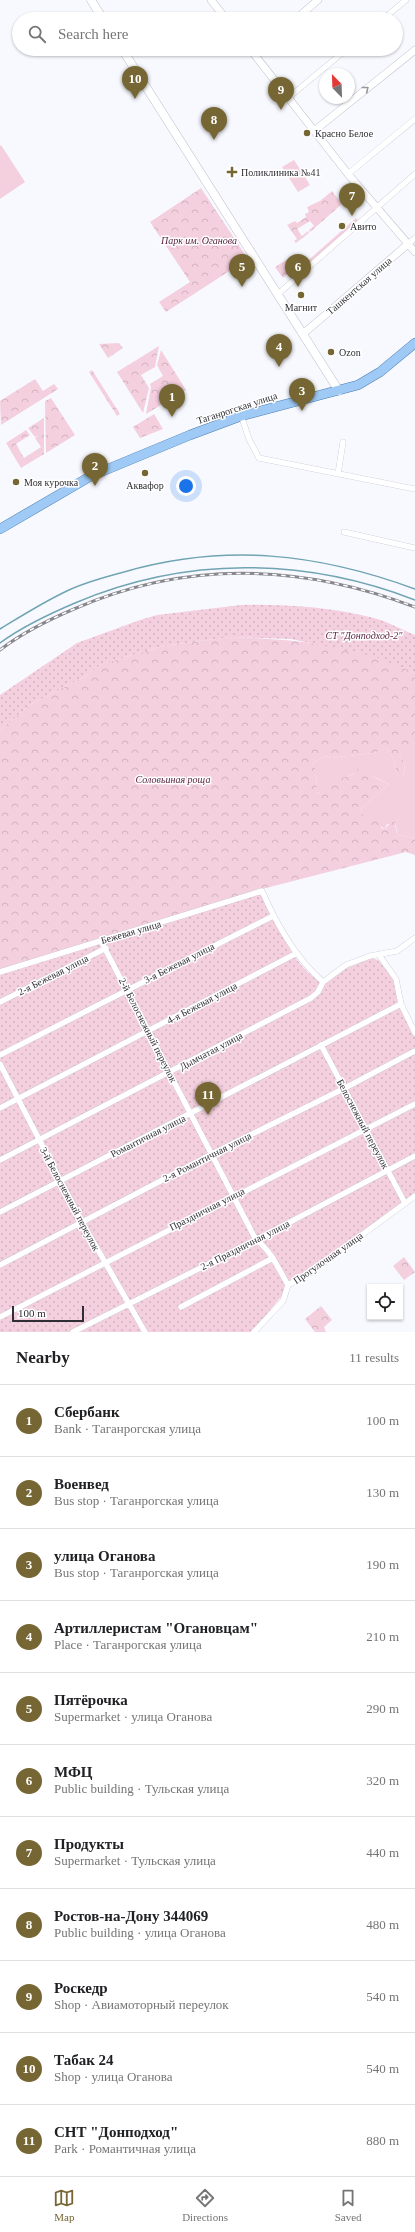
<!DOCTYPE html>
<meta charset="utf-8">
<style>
:root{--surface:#fff;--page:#f2f2f2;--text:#202124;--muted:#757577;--line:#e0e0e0;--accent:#766634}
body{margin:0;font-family:Georgia,serif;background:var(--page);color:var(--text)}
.controls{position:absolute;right:12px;bottom:12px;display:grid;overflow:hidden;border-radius:0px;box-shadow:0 1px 3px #0004}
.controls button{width:36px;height:36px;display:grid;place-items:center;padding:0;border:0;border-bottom:1px solid var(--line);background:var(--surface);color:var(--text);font:20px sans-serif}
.compass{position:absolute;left:319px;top:68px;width:36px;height:36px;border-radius:50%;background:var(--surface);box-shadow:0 1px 3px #0004;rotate:337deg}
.scale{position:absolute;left:12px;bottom:10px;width:72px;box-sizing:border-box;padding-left:4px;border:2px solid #2f2f35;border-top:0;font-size:11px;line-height:14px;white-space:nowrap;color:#2f2f35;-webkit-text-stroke:3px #fff;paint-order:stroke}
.you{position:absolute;left:186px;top:486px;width:14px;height:14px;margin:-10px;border:3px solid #fff;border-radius:50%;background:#1a73e8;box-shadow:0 0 0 6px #1a73e833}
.badge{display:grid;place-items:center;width:26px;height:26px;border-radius:50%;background:var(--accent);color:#fff;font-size:13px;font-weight:700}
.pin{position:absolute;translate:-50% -33px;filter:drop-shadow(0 1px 2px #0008)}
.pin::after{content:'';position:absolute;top:21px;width:14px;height:12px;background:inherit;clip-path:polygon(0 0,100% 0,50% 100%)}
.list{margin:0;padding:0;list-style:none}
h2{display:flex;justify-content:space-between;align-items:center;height:52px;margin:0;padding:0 16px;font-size:17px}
h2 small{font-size:13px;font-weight:400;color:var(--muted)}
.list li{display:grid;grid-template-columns:26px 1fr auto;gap:12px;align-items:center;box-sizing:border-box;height:72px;padding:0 16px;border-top:1px solid var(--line)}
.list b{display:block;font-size:15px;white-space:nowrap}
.list p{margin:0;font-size:13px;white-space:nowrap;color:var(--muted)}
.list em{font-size:13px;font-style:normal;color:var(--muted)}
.icon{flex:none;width:22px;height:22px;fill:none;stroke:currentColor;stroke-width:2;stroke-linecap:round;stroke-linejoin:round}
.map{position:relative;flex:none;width:415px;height:1332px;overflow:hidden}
.search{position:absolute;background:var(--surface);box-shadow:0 1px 3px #0004;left:12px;right:12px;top:12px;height:44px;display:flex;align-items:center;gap:10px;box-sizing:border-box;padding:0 14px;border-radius:22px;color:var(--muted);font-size:15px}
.sheet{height:844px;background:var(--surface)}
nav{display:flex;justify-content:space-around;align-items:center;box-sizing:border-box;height:56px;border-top:1px solid var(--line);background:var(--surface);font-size:11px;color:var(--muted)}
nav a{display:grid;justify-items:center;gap:2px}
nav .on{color:var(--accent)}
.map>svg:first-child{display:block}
.grass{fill:#f4cfde}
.forest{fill:url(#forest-crowns)}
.garden{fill:url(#garden-dots)}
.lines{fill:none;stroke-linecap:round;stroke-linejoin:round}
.stream{stroke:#70a4b2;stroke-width:1.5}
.minor-casing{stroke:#bdbecc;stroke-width:6}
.tertiary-casing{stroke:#bdbecc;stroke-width:8}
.secondary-casing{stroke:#bdbecc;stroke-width:9}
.primary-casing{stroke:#4d7cae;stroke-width:10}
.minor{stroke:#fff;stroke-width:5.5}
.tertiary{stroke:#fff;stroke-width:7}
.secondary{stroke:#fff;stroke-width:8}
.primary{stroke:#9ecaf5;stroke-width:9}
.rail-casing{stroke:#87878d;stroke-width:3}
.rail{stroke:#fff;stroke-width:1.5;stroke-dasharray:4.5;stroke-linecap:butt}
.oneway{stroke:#97979a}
.poi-dot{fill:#766634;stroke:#fff;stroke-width:1.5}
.labels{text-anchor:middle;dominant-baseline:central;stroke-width:3;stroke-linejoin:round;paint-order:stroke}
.poi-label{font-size:10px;fill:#2f2f35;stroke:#fff;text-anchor:start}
.park-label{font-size:10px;font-style:italic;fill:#541d39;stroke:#fff}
.street-label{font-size:10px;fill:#2f2f35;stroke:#fff}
</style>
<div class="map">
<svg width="415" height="1332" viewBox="0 0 415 1332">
<defs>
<pattern id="forest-crowns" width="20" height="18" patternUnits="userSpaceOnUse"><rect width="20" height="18" fill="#f4cfde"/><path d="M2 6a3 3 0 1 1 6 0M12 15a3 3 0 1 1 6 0" fill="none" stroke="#d2b2bf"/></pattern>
<pattern id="garden-dots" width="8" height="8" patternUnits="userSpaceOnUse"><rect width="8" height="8" fill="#f4cfde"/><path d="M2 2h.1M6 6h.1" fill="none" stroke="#d2b2bf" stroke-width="1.8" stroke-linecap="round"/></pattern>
</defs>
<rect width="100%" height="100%" fill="#f8f9ff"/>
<path class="grass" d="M1,145L25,182L0,199V146Z
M294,160L310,185L298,192L282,167Z
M387,748L394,759L398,778H403L405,765L398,750H415V838L397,835L396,825L387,824L385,829L363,817L361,809L389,784C350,763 350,778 316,794C317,782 317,773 312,763L326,756L331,758L374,753Z"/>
<path class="forest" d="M201,188L248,259L166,312L159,302L190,282L150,222Z
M332,191L342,204L310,232L309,230L314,226L310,221L297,229L302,236L308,231L309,233L296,243L294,241L297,239L287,225L295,221L297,223L306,217L305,214L309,212L307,207L320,201Z
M356,218L359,221L306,269L303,265Z
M291,257L299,265L283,278L275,267Z
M119,343L123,348L108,358L99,344Z
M159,346L155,367L141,375L149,388L143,413L117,372Z
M161,350L186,390L146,414L151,387L150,384L163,376L157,365Z
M92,370L120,414L117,416L89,372Z
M35,379L43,391L54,384L58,389L1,425L0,401Z
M51,398L75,435L46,453L45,401Z
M154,414L163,429L140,438L133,427Z
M44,418V454L21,468L6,443L26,430L30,435L16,444L24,458L41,447L35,438L39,435L35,437L28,428Z
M232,637C279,639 326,642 372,655C387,660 401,667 415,673V750H398L405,765L403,778H398L394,759L387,748L374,753L331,758L326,756L312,763L316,770L317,794L342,778L358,773L357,765L360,762L362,763L365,773L389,784L361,809L363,816H381V828L385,829L394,818L397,835L415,838V855L406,852L262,889L0,970V730L31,704L84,677L102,664L163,646Z
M404,1257L415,1272L404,1280L393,1266Z
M321,1306L332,1320L324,1327L326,1332H315L305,1319Z"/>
<path class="garden" d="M241,605C284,604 328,607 370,617C385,620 400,629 415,635V673L373,656L291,639L232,637L163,646L102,664L84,677L31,704L0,730V695L77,643L140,620L157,615Z
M262,889C276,920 291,968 324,983L337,972L372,958L378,960L393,978L415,1035V1194L295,1280L252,1332H0V970Z"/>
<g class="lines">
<path class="stream" d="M0,629C23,615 45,601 69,590C86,582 105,577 124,572C225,543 317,553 415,589
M0,643C23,626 49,614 75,603C185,556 304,557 415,600"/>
<defs>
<path id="minor" d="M383,19L406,0
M288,98L347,49
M348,174L415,119
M408,244L415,238
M278,294L415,174
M243,421L249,439L259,458L415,489
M338,474L343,442
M344,532L415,548
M101,941L256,1240C271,1250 279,1270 288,1285
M379,955L396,979L401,1004L415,1033
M0,972L262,891C277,925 295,957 323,982
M0,1002L106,948
M321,1045L405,1203
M0,1055L273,916
M0,1064L82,1222L145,1332
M0,1108L297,953
M0,1160L311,998L318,992L323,982L346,965L370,956L397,951L415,938
M0,1212L401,1004
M0,1265L212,1154L343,1089L415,1051
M181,1307L273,1258
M0,1317L415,1104
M73,1332L256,1240L415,1156
M254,1332L283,1301L288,1285L310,1273L415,1196"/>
<path id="tertiary" d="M211,0L226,19
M296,19L318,0
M250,49L348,174L415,252
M314,131L415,50
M303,334L408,244"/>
<path id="secondary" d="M91,0L103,19
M122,49L339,391"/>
<path id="primary" d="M0,529L91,476L190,435L241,416L358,385L380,372L415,343"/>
</defs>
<use href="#minor" class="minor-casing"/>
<use href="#tertiary" class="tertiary-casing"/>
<use href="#secondary" class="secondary-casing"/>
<use href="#primary" class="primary-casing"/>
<use href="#minor" class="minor"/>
<use href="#tertiary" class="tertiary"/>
<use href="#secondary" class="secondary"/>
<use href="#primary" class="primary"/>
<defs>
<path id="rail" d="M0,650C22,633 48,620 74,609C186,560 302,564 415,607"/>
</defs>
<use href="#rail" class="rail-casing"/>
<use href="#rail" class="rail"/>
</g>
<defs><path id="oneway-chevron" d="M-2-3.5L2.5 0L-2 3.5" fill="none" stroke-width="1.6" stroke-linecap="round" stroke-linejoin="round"/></defs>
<use class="oneway" href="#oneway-chevron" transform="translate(366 89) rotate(-39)"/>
<g class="poi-dot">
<circle cx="307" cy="133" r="4"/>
<path d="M230 166h4v4h4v4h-4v4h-4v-4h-4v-4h4z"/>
<circle cx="342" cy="226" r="4"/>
<circle cx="301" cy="295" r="4"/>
<circle cx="331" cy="352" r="4"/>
<circle cx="145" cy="473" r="4"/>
<circle cx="16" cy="482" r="4"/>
</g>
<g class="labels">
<g class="poi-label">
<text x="315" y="133">Красно Белое</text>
<text x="241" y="172">Поликлиника №41</text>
<text x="350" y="226">Авито</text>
<text x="301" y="307" text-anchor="middle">Магнит</text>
<text x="339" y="352">Ozon</text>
<text x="24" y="482">Моя курочка</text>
<text x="145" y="485" text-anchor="middle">Аквафор</text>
</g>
<g class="park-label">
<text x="199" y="240">Парк им. Оганова</text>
<text x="364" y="635">СТ "Донподход-2"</text>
<text x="173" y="779">Соловьиная роща</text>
</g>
<g class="street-label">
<text transform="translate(359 286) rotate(-41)">Ташкентская улица</text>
<text transform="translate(237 408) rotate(-18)">Таганрогская улица</text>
<text transform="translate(131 932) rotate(-16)">Бежевая улица</text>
<text transform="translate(179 963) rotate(-27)">3-я Бежевая улица</text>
<text transform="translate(53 975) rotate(-27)">2-я Бежевая улица</text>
<text transform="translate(202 1003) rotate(-28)">4-я Бежевая улица</text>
<text transform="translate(148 1030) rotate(63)">2-й Белоснежный переулок</text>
<text transform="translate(211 1051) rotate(-28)">Дымчатая улица</text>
<text transform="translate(363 1124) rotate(62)">Белоснежный переулок</text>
<text transform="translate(148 1136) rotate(-27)">Романтичная улица</text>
<text transform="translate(207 1157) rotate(-27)">2-я Романтичная улица</text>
<text transform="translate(70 1199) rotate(62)">3-й Белоснежный переулок</text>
<text transform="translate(207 1209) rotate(-27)">Праздничная улица</text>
<text transform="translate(245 1245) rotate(-27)">2-я Праздничная улица</text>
<text transform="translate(328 1258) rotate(-35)">Прогулочная улица</text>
</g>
</g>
</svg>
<div class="controls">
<button><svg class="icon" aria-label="locate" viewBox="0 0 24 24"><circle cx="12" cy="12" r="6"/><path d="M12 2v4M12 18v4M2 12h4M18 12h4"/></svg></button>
</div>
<svg class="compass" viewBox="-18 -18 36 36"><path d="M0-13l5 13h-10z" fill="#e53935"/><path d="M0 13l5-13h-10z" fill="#757577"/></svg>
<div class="scale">100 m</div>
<div class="you"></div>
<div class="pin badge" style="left:172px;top:417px">1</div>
<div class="pin badge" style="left:95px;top:486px">2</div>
<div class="pin badge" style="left:302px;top:411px">3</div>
<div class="pin badge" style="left:279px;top:367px">4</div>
<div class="pin badge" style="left:242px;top:287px">5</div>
<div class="pin badge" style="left:298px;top:287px">6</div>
<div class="pin badge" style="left:352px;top:216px">7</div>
<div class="pin badge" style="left:214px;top:140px">8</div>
<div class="pin badge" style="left:281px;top:110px">9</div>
<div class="pin badge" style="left:135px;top:99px">10</div>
<div class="pin badge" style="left:208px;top:1115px">11</div>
<div class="search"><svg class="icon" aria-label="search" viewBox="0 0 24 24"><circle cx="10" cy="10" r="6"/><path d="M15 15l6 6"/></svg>Search here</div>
</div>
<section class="sheet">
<h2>Nearby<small>11 results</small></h2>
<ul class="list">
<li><span class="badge">1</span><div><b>Сбербанк</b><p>Bank · Таганрогская улица</p></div><em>100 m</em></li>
<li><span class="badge">2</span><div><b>Военвед</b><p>Bus stop · Таганрогская улица</p></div><em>130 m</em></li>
<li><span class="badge">3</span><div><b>улица Оганова</b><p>Bus stop · Таганрогская улица</p></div><em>190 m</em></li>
<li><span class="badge">4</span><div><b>Артиллеристам &quot;Огановцам&quot;</b><p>Place · Таганрогская улица</p></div><em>210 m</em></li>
<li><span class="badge">5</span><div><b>Пятёрочка</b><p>Supermarket · улица Оганова</p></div><em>290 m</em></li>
<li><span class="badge">6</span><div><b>МФЦ</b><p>Public building · Тульская улица</p></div><em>320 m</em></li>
<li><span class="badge">7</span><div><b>Продукты</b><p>Supermarket · Тульская улица</p></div><em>440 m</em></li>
<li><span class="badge">8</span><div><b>Ростов-на-Дону 344069</b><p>Public building · улица Оганова</p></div><em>480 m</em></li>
<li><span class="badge">9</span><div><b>Роскедр</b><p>Shop · Авиамоторный переулок</p></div><em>540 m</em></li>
<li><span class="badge">10</span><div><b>Табак 24</b><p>Shop · улица Оганова</p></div><em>540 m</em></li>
<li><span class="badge">11</span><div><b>СНТ &quot;Донподход&quot;</b><p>Park · Романтичная улица</p></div><em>880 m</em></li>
</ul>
</section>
<nav>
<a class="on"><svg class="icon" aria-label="map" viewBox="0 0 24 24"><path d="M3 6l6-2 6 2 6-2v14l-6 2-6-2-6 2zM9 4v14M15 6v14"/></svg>Map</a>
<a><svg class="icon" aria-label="directions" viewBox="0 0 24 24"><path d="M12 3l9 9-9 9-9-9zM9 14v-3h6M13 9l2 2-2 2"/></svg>Directions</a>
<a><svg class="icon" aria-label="saved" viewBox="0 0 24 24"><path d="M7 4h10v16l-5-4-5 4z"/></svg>Saved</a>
</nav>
